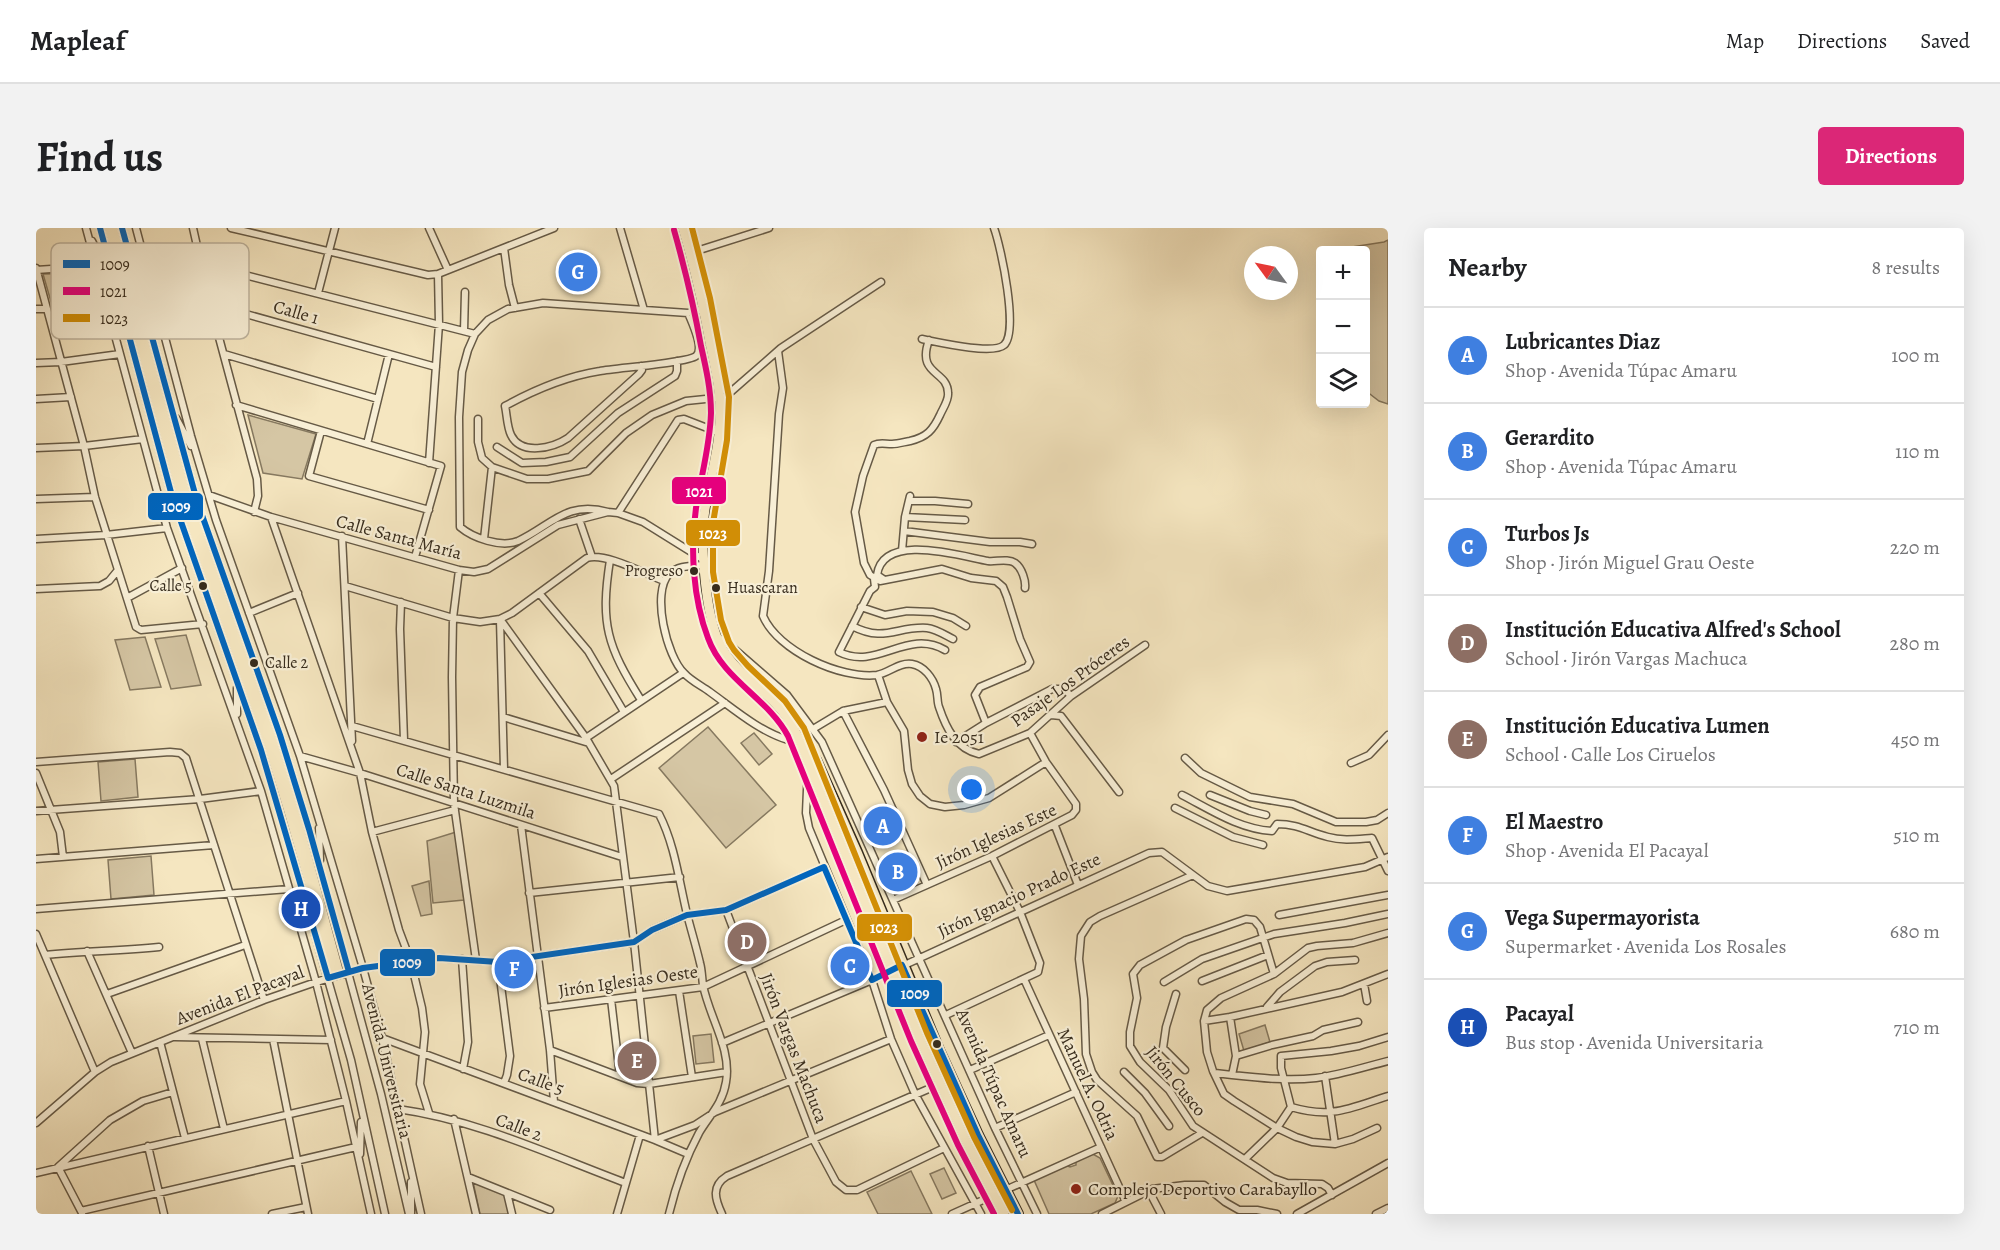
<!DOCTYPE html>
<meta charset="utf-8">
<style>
:root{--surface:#fff;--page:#f2f2f2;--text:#202124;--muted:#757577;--line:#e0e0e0;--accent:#db2777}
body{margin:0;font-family:Alegreya,serif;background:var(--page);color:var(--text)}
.controls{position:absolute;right:18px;top:18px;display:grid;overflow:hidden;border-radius:6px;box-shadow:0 6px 24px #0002}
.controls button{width:54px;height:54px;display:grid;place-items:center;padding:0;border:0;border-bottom:2px solid var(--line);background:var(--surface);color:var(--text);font:30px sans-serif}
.compass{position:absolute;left:1208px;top:18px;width:54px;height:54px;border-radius:50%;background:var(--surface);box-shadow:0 6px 24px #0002;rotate:303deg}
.you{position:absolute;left:936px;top:562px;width:21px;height:21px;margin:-15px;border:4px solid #fff;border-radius:50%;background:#1a73e8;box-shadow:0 0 0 9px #1a73e833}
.badge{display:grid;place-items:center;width:39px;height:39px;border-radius:50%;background:var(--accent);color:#fff;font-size:20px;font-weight:700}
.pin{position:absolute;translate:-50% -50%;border:3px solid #fff;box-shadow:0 2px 6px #0006}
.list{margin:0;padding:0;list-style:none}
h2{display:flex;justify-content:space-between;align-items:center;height:78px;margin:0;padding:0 24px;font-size:26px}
h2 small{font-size:20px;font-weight:400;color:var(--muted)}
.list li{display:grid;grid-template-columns:39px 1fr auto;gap:18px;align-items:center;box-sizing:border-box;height:96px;padding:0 24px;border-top:2px solid var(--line)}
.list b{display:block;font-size:22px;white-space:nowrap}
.list p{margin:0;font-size:20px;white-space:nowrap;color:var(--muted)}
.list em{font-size:20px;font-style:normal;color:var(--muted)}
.icon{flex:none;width:33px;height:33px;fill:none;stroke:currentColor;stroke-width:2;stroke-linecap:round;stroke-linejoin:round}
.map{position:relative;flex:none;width:1352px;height:986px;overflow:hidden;border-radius:6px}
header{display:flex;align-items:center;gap:36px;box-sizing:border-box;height:84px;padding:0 30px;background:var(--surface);border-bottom:2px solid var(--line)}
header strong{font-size:28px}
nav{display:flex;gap:33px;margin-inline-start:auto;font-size:21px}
.intro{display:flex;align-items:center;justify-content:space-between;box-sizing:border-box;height:144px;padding:0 36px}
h1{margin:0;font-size:42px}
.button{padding:15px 27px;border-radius:6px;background:var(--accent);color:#fff;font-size:21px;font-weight:700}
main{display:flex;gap:36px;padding:0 36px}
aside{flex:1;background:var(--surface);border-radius:6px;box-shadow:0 6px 24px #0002}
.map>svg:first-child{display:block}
.green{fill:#d5c6a4;stroke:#867960;stroke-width:1.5}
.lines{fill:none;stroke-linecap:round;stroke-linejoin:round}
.minor-casing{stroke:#665a46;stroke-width:9}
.highway-casing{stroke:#372c1d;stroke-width:12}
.minor{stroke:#f8efd6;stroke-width:6}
.highway{stroke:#f5e6c0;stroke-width:9}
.bus-1-casing{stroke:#f8efd6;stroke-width:10}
.bus-2-casing{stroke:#f8efd6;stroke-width:10}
.bus-3-casing{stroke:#f8efd6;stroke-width:10}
.bus-1{stroke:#0065bd;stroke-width:6}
.bus-2{stroke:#e5007d;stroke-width:6}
.bus-3{stroke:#d18e06;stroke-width:6}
.bus-dot{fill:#372c1d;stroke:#f8efd6;stroke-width:2}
.poi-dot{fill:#8f2418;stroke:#f8efd6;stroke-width:2}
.labels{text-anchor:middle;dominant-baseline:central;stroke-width:4.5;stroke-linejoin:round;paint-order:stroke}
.bus-label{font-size:16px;fill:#372c1d;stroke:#f8efd6;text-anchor:end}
.street-label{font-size:18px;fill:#372c1d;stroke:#f8efd6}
.poi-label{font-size:18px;fill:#372c1d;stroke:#f8efd6;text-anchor:start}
.key{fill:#f8efd6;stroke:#beb49e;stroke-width:1.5}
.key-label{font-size:16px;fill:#372c1d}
.line-badge{stroke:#f8efd6;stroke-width:2}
.badge-label{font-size:16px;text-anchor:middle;font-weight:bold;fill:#fff}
</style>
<header>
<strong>Mapleaf</strong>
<nav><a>Map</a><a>Directions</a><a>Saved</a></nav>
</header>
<div class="intro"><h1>Find us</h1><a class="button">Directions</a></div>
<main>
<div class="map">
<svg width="1352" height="986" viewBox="0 0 1352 986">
<rect width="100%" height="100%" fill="#f5e6c0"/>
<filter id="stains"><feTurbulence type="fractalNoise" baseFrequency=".00333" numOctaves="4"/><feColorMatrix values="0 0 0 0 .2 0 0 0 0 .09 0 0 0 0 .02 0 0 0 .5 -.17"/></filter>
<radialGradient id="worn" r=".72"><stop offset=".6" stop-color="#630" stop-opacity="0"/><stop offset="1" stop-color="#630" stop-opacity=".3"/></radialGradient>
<path class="green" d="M1352,12V176L1343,173L1330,163V22H1309L1316,19L1348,14Z
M52,45L64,94L24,105L7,46Z
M212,187L280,206L266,251L227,245Z
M150,407L165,457L135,461L119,411Z
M109,409L125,459L94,462L79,412Z
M672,499L740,577L690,620L623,540Z
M718,505L736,526L723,537L705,515Z
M99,531L102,569L65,573L62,534Z
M420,604L428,672L397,675L391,613Z
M115,628L118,667L75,671L72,632Z
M393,653L396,686L385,688L376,658Z
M1229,797L1234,814L1208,823L1203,806Z
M675,806L678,834L660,836L657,808Z
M1055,925L1064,930L1082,968L1079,975L1055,986H1013L998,952L1029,937L1034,939L1040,937V933Z
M908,940L920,965L906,971L894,946Z
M875,943L896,986H842L831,964Z
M437,954L468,966L473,986H444Z"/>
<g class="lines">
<defs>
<path id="minor" d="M50,0L131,300L225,563L280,754L310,873L335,986
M64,0L136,268L225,522L245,588L315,832L349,986
M86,0L161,273L244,507L273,601L345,866L373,986
M100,0L155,208L180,292L264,528L327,740L346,810L385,986
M157,0L174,76L221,251L222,268L218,284
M195,0L392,47L402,46L518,0
M393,0L412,42
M584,0L608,82
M56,13L73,46
M468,20L473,57L479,80
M654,25L733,0
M166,36L439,106
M0,40L48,218L59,269L100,399L105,402L167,396
M0,42L60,38
M113,54L174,76L400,139
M282,65L299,0
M0,81H11
M428,103L429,64
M886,111C901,114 957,127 968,117C983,104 965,19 958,0
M893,112C880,148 912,142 912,165C913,172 907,180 904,187C897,202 891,209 874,213C868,214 862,216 856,216C849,216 844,214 838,217L827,248L819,284L828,335L834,347L844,353L906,341L935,350L960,353L967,359L971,369L984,411L994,434L991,439L944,459L939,467L950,495
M742,123L747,160L743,186L733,343L727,388C742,423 804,451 841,447C853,445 863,434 876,436C888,438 897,450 900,461C902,467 901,474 903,479C910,500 920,521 943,526L994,505L1035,468L1109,417
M188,126L342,171
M0,135L25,134L84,126
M605,138L606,142L603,146L532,210C517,220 485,228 475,207C471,199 471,187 469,178C498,162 532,148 564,143C579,140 651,135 660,128C668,121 656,94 652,85
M0,171L35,169
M200,177L405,238L379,329
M140,190L155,218
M442,191V214L446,230L456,239L491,251H512L552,243L590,205L616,187L650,173L689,169L745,120L845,54
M285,203L273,248L393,282
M331,216L353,126
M461,219L486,235L510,234L534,229L582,185L639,148L641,143V133
M0,220L48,218L107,211
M393,235L403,96L402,46
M173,267L235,289L423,342L438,344L452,341L522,297L572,284L582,285L607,294L668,332
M0,271L59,269
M873,273H899L932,276
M572,284C530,272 515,298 482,313C465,320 437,310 424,299L423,189L426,144L432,122L439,106L452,92L472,81L507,75L652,85L668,81
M582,285L642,192L648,191L684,205
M235,289L324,545L336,604L363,702L375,734L386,780L389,804L384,856L393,885
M869,289L929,292
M543,291L556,329
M868,303L954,314H984L996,316
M306,308L316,513
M0,311L70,307L131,300
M448,311L456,239
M866,323L869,289L874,268
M574,332C564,396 571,418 605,472
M668,337C656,338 642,337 633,346C615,365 631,429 648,445C655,453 666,458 674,464C699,482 723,503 752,512L762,509
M423,342L417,390L416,449L418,576L440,732
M838,351L839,359L834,363L803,424C841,443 871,400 909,422
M847,351L841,347C847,304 924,328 952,333C960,334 972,330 979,335C986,340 990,353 989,360
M309,358L417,390L444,394L464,391L476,385L551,330C569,324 609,346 628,353
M0,361L64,358L73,353L82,342
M503,365L552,423L588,484
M91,370L146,340
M365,374L364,401L368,512
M825,379L849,387L871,383L897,384L917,390L930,398
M213,385L262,365
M464,391L550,510L578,558L598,714L619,912L659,897L679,884L855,811
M464,392L468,541
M816,398C849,415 860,398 891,400C900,401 909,407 917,411
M681,409L690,414L751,467L786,514L959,900L1001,986
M842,447L851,474L868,503L872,542L876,556L884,568L894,576L909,579L928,577L953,570L1010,534
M201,460V486
M807,483L848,562L891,657
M1015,487L1025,488L1083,564
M467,489L553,515
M316,498L623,586C639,617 643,653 651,686C655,702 660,718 664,735C666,742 666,750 667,757C673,789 696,821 690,854C687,875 673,888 663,905C649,931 640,957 633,986
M777,501L807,483L851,474
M550,510L647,445
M920,514L950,495L1016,461H1028L1035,468
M264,528L324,545L586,629
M1149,530L1165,545L1214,569L1257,576L1300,594H1330L1341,592L1352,585
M0,534L134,524L144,525L150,530L228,772
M1315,535L1333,527L1352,507
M772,539L770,585L773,600L836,752L855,811L879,866L945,986
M0,545L24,604L27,629
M575,551L689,475
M1146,567C1175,582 1203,601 1236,603L1241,596C1263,596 1272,604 1292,609C1306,613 1321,611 1336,610L1352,643
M1174,567L1214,583L1230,587
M1139,580L1197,609L1227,617
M0,583L164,571L225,563
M485,597L514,822L518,874
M1019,598L1042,657
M283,600L284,632
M336,604L419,582
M0,631L178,617
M1157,647L1064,688L1054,694L1045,708L1043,731L1048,771L1050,826L1056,844L1061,852L1101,888L1121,929H1126L1166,905
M493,665L644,649
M857,672L956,628L1036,587L1040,582V576L1010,534L994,505
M0,681L253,661
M690,682L777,911L800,954L810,962H821L908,920
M1243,687L1352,667
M0,706L59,844
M51,723L96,825
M9,727C47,723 85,723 123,719
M426,731L432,814L427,841
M462,734L474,828L471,847L468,855
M1238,746L1224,699L1218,692L1210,691L1150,712L1104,737L1097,746L1101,770L1094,804V818L1104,834L1133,862L1157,898L1237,950L1251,955L1286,956L1292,960L1296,967
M1352,746L1306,764L1194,789L1200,828L1196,847C1224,850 1252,853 1280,850C1304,847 1328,839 1352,833
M988,751L1090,974
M1166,753L1232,727
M1128,754L1166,731L1238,706L1309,695L1352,686
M1328,756L1331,773
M643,763L656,849
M71,766L209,717
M1140,766L1130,799L1127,820L1149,842
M575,771L584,848
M1231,779L1244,764L1279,738L1291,734L1319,732
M508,780L667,759L810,692
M910,787L1002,744L1004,735L984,684L956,628
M1168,793L1194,789
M139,809L295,812
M346,810L619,912L652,926
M166,811L188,901
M237,811L272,986
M124,814L149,910
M686,815L836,752L1113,625L1126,624L1172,658L1191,663L1329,639L1352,629
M514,822L601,855L613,856L691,844
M1200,828L1236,817L1277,808L1287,802L1322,794
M934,842L1013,807
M1088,844L1109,865L1133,898
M1179,845L1196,847
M1289,848L1299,916
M1255,879L1245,840V828L1295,823L1323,818L1352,809
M1255,879C1296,891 1314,880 1352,868
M362,881C441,892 515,927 590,955
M418,891L440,986
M0,895L59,844L75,834L228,772L280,754L327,740L403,730L462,734L598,714L616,702L651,687L690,682L788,639
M959,900L1040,864
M1341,900L1317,911L1299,916L1276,914L1260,909L1241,900L1198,873L1188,866L1177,843L1171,824L1168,793L1171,782L1185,770L1238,746L1272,720L1281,718L1317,715L1352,705
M112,918L128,986
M324,926L325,894
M1209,931L1241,900L1255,879
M0,945L310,873
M432,949L514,982
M1113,963L1125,986
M471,965L476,986
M45,983L320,919
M46,985L22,939L74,892L107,873L137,864
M375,985V954
M236,986L270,979
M581,986L604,907
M686,986C679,971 675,958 691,948L904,856
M916,986L1065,919
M1066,986L1116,961L1149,957H1168L1189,974L1203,982H1221L1241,986
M1261,986L1352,935
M1340,986L1352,980"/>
<path id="highway" d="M647,0C658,38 667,76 674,115C679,139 685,163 684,187C684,219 674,250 669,281C664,314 669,376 680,407C690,437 718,454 739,475C749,485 756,496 762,509L883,809L930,913L968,986
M770,517L780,532L821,624L903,822L942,907L982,986"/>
</defs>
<use href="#minor" class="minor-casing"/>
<use href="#highway" class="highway-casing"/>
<use href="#minor" class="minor"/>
<use href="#highway" class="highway"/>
<defs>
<path id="bus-1" d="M64,0L136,268L225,522L292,750L327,740L403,730L462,734L598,714L616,702L651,687L690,682L788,639L836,752L866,737L942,907L982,986
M86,0L161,273L244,507L273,601L313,744"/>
<path id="bus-2" d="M638,2C649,41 658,79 665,118C670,140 675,162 675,185C674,218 665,248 660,280C654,321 657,371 672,410C687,452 732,470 752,508L875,813L922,917L958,986"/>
<path id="bus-3" d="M656,0L674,70L693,169L691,212L677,295V344L685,392L693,414L698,422L712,438L749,473L768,500L891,805L938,909L976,982"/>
</defs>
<use href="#bus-1" class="bus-1-casing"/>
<use href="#bus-2" class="bus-2-casing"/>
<use href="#bus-3" class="bus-3-casing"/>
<use href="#bus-1" class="bus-1"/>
<use href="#bus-2" class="bus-2"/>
<use href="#bus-3" class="bus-3"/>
</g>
<g class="bus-dot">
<circle cx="658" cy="343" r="5"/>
<circle cx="167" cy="358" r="5"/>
<circle cx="680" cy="360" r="5"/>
<circle cx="218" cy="435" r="5"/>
<circle cx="901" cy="816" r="5"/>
</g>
<g class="poi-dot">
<circle cx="886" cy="509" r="6"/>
<circle cx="1040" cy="961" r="6"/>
</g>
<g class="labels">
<g class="bus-label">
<text x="647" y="343">Progreso</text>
<text x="156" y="358">Calle 5</text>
<text x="691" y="360" text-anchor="start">Huascaran</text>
<text x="229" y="435" text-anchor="start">Calle 2</text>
</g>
<g class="street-label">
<text transform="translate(260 84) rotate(16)">Calle 1</text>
<text transform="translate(363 309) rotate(15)">Calle Santa María</text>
<text transform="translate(1034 453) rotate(-36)">Pasaje Los Próceres</text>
<text transform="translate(430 563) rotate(18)">Calle Santa Luzmila</text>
<text transform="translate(960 608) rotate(-25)">Jirón Iglesias Este</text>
<text transform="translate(983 667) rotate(-25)">Jirón Ignacio Prado Este</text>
<text transform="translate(592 753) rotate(-8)">Jirón Iglesias Oeste</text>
<text transform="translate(204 767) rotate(-21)">Avenida El Pacayal</text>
<text transform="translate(758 820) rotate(69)">Jirón Vargas Machuca</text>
<text transform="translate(351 833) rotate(76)">Avenida Universitaria</text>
<text transform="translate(505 853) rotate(20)">Calle 5</text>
<text transform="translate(1140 853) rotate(51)">Jirón Cusco</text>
<text transform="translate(958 855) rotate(66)">Avenida Túpac Amaru</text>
<text transform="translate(1052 856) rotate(65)">Manuel A. Odria</text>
<text transform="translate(483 899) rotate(21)">Calle 2</text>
</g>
<g class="poi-label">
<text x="898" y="509">Ie 2051</text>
<text x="1052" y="961">Complejo Deportivo Carabayllo</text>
</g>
</g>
<rect x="15" y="15" width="198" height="96" rx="9" class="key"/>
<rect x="27" y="32" width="27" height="8" fill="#0065bd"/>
<rect x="27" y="59" width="27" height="8" fill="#e5007d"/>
<rect x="27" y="86" width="27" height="8" fill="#d18e06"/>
<g class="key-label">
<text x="64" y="42">1009</text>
<text x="64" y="69">1021</text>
<text x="64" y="96">1023</text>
</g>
<g class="line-badge">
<rect x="635" y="248" width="56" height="29" rx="6" fill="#e5007d"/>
<rect x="111" y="264" width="57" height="29" rx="6" fill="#0065bd"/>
<rect x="649" y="291" width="56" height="28" rx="6" fill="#d18e06"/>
<rect x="820" y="685" width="57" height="29" rx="6" fill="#d18e06"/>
<rect x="343" y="720" width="57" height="29" rx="6" fill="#0065bd"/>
<rect x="850" y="751" width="57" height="29" rx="6" fill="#0065bd"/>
</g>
<g class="badge-label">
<text x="663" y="269">1021</text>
<text x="140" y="284">1009</text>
<text x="677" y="311">1023</text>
<text x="848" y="705">1023</text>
<text x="371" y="740">1009</text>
<text x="879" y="771">1009</text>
</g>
<rect width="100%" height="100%" filter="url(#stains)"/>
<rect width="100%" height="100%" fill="url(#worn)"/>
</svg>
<div class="controls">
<button>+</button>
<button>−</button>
<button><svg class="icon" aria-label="layers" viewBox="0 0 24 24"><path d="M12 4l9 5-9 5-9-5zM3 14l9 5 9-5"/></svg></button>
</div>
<svg class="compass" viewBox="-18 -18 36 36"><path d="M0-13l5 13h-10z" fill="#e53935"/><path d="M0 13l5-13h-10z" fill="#757577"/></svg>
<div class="you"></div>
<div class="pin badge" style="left:847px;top:598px;background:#3f7fe0">A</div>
<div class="pin badge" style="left:862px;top:644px;background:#3f7fe0">B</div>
<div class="pin badge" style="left:814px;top:738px;background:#3f7fe0">C</div>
<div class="pin badge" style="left:711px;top:714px;background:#8d6e63">D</div>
<div class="pin badge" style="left:601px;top:833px;background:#8d6e63">E</div>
<div class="pin badge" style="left:478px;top:741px;background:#3f7fe0">F</div>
<div class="pin badge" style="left:542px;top:44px;background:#3f7fe0">G</div>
<div class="pin badge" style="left:265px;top:681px;background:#1a4fb4">H</div>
</div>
<aside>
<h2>Nearby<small>8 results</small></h2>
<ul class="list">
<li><span class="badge" style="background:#3f7fe0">A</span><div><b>Lubricantes Diaz</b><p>Shop · Avenida Túpac Amaru</p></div><em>100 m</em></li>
<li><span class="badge" style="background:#3f7fe0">B</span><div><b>Gerardito</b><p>Shop · Avenida Túpac Amaru</p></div><em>110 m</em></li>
<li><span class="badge" style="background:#3f7fe0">C</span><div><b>Turbos Js</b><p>Shop · Jirón Miguel Grau Oeste</p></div><em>220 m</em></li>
<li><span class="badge" style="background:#8d6e63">D</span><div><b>Institución Educativa Alfred's School</b><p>School · Jirón Vargas Machuca</p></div><em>280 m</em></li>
<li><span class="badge" style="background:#8d6e63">E</span><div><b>Institución Educativa Lumen</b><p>School · Calle Los Ciruelos</p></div><em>450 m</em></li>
<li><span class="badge" style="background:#3f7fe0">F</span><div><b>El Maestro</b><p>Shop · Avenida El Pacayal</p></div><em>510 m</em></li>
<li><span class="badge" style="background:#3f7fe0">G</span><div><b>Vega Supermayorista</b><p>Supermarket · Avenida Los Rosales</p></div><em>680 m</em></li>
<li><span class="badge" style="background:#1a4fb4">H</span><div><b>Pacayal</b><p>Bus stop · Avenida Universitaria</p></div><em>710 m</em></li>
</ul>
</aside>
</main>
